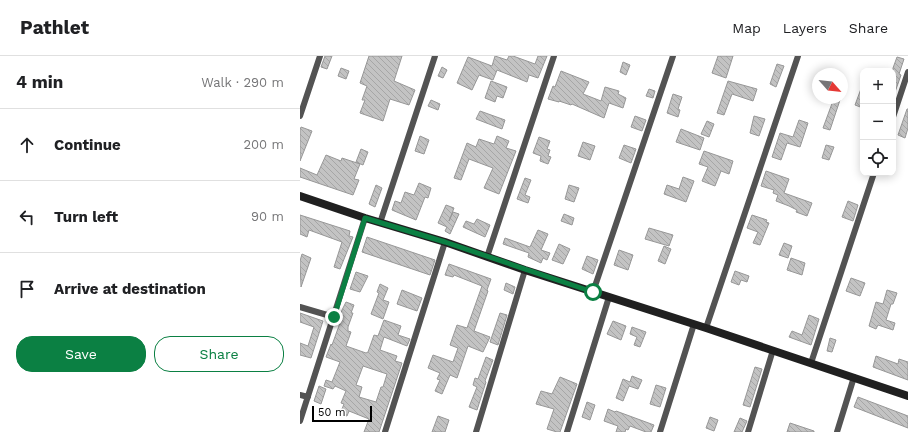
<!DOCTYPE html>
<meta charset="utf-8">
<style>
:root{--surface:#fff;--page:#f2f2f2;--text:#202124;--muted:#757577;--line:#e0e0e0;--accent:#0b8043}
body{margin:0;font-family:"Work Sans",sans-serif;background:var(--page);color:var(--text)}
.controls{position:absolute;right:12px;top:12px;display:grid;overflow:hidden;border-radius:8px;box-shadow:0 2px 10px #0003}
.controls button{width:36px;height:36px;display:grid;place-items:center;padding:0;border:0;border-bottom:1px solid var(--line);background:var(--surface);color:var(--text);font:20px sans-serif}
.compass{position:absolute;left:512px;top:12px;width:36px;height:36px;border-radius:50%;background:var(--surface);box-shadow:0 2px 10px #0003;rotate:117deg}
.scale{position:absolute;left:12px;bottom:10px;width:60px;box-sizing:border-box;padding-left:4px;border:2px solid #000;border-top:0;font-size:11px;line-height:14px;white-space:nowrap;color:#000;-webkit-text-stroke:3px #fff;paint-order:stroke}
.stop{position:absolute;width:12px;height:12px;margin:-9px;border:3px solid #0b8043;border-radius:50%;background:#fff}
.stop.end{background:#0b8043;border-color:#fff;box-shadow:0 1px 4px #0008}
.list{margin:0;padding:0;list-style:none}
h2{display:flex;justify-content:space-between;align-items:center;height:52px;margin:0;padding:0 16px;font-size:17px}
h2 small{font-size:13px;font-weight:400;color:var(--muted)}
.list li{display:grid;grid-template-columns:26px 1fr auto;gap:12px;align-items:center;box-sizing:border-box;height:72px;padding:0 16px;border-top:1px solid var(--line)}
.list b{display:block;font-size:15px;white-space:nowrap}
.list em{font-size:13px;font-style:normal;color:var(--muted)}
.actions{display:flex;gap:8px;padding:12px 16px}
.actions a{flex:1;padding:9px 0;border:1px solid var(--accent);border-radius:16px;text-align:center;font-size:14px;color:var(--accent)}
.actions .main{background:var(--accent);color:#fff}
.icon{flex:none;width:22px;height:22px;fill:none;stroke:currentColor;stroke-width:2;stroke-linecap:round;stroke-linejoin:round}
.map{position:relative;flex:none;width:608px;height:376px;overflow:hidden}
header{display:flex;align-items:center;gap:24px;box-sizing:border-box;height:56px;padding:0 20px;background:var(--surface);border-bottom:1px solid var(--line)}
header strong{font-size:19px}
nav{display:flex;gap:22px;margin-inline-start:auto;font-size:14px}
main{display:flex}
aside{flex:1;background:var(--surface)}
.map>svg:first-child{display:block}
.building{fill:url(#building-back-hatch);stroke:#979797;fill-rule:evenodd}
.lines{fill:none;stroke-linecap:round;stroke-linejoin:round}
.street{stroke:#535353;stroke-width:6}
.secondary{stroke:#202020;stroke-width:8}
.route{stroke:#0b8043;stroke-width:5}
</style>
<header>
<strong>Pathlet</strong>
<nav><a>Map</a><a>Layers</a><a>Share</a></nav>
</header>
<main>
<aside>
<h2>4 min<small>Walk · 290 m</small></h2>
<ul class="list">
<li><svg class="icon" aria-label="ahead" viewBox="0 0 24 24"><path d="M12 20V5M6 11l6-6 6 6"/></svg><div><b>Continue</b></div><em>200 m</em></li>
<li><svg class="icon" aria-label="left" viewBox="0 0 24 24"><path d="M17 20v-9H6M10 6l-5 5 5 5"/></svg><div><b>Turn left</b></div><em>90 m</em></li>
<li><svg class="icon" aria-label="arrive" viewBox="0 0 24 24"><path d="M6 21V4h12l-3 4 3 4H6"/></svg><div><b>Arrive at destination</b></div></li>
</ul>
<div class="actions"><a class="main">Save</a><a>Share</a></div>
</aside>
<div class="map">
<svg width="608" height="376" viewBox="0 0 608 376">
<defs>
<pattern id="building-back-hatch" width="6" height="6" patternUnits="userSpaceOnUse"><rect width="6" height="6" fill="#c3c3c3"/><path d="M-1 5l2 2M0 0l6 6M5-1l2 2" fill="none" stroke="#a6a6a6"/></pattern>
</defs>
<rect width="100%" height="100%" fill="#fff"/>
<path class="building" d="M25,0H32L27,13L21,11Z
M69,0H102L94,25L115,34L109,49L90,43L83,65L60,57L65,44H62L67,30L60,27Z
M195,0L207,4L209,0H213L235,8L238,0H247L238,22L229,19L227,26L197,14L193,24L179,19L172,34L157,27L168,1L192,10Z
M418,0H433L426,22L412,17Z
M597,1L604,3L599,18L601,19L594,39L593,38V12Z
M323,6L330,9L326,19L320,16Z
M477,8L484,10L476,31L470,28Z
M142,11L147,14L143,22L138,20Z
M41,12L49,15L46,23L38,20Z
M261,15L289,26L283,38L301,45L305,31L319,35L318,38L326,42L323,52L309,47L304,62L272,48L271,49L259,45V46L248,43L253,30L255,31Z
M191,25L207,31L203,42L197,40L195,46L185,42Z
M428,25L457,33L453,45L432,38L424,59L417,57Z
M562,30H563V52L555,49Z
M349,33L355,35L353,42L346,40Z
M373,38L382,41L378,53L380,54L378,61L367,57Z
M534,42L540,44L530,74L523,72Z
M131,44L140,48L138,54L128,50Z
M607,53H608V72L605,82L598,79Z
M180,55L205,64L202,73L176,63Z
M335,60L346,64L342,75L331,71Z
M454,60L465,63L459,80L450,77Z
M499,64L508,67L500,91L487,87L481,104L472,101L480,77L493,81Z
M407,65L414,68L409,81L401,78Z
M1,71L12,75L0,105V74Z
M381,73L404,82L400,94L376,86Z
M120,80L129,84L124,98L115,95Z
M197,80L209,85L206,92L216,95L199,138L184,132L193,112L169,103L161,124L154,122L167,87L176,91L179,83L194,88Z
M239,81L250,85L247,93L250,94L248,100L251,101L248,108L240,105L241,100L233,97Z
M283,86L295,90L290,104L278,100Z
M324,89L336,93L331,107L319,102Z
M526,89L534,91L529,104L522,102Z
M61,93L68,96L63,109L56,106Z
M404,95L433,105L429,118L421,115L415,130L402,125L408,111L399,108Z
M26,99L41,105L42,102L60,108L54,123L59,124L53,139L0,121V112L17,119Z
M466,115L489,123L484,137L512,147L507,160L496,156L497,154L489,150L476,145L478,139L473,137L474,134L461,130Z
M383,121L394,125L386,146L364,138L367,129L379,133Z
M225,122L231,124L225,139L230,141L228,147L217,143Z
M119,127L131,132L128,142L125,141L116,164L92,154L95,145L101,147L105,136L114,139Z
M76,129L82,132L75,151L69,148Z
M269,129L279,132L274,146L265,143Z
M548,145L558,149L553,165L542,161Z
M146,149L154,152L149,165L153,156L159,158L150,178L145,175L147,171L138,167Z
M264,158L274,162L272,169L261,165Z
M0,159L50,175L49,180L53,181L40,213L34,211L42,186L9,174L7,181L0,178Z
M452,159L467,164L466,166L469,167L460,189L453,187L458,176L447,172Z
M177,163L190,169L185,181L163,171L166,165L174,168Z
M349,172L373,179L369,190L345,183Z
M238,174L248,178L241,194L250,197L247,204L243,202L241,207L228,201L229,197L203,188L205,182L230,191Z
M67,181L135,204L130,219L62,196Z
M484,187L492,190L488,202L479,199Z
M259,188L270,193L263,208L252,204Z
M364,190L371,193L365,208L358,205Z
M319,194L333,199L328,214L314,209Z
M2,198L11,202L1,231L0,205Z
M287,200L298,204L293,218L282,213Z
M491,202L505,207L502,219L487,214Z
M149,208L191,223L187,234L188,235L174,275L190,281L183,296L168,290L157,322L150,319L142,338L135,335L140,324L137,323L140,317L128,312L133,299L153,306L158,292L150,289L157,269L167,272L182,230L154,219L153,221L145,219Z
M435,215L449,220L447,226L441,224L439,229L431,226Z
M56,216L68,220L60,236L50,233Z
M551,222L565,227L560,240L546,235Z
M206,227L215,231L213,238L204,234Z
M80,228L88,232L83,244L89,246L83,263L71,258L79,237L77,236Z
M102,234L122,242L117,255L97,248Z
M587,234L597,237L593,248H591L586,264L595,267L593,274L578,269L576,273L569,270L576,246L583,248Z
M46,246L54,249L51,257H53L48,271V275L51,276L46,290L66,297L68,296L74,279L78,280L84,264L101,270L98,279L110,283L107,290L84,281L80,294L97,300L95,305L102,307L79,376H64L69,363L49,355L47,360L40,358L44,348L41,347L46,335L35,330L33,333L24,330L26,324L32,326L40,306L26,301L31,288L32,289L40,267L38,266L42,254ZM63,310L87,318L83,331H81L76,346L59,341L62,331L56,329Z
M0,257L23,265L11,302L0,299V287L8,290L14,271L0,266Z
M200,257L207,259L198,289L190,286Z
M509,259L519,263L511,289L489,281L492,275L502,279Z
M313,265L326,270L321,284L307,278Z
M332,271L346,276L340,291L334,289L337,281L330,278Z
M530,282L536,284L532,296L527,295Z
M576,300L598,308L599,303L608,306V324L573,311Z
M186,301L193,304L185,325L186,326L177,354L169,351L177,331L173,329L175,322L178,323Z
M455,311L462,313L450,351L443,349Z
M332,320L342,324L338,333L329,330L323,345L316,342L323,323L330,326Z
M260,321L277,328L260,376H257L247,373L254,353L236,348L241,335L252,338Z
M356,329L366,332L360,351L350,348Z
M19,330L26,333L21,348L14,345Z
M558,341L608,360V372L554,351Z
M287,346L295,349L290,364L282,361Z
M308,353L315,356L316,355L354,369L351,376H346L330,370L328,374L326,373L325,376H316L318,370L304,365Z
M138,360L149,364L145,376H132Z
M410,361L418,364L414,375L406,372Z
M440,362L447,365L442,376H434Z
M490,367L514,375V376H487Z"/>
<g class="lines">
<path class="street" d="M0,60L20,0
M593,61L608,16
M80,167L135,0
M187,201L254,0
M293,236L373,0
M0,251L34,261
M406,272L498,0
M511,307L574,117
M0,339L8,341
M0,365L65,162
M85,376L145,186
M176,376L225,214
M267,376L309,241
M360,376L394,268
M448,376L473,294
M537,376L554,321"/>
<path class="secondary" d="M0,140L65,162L145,186L225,214L406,272L608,340"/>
</g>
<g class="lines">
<path class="route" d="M34,261L65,162L145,186L293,236"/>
</g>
</svg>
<div class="controls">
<button>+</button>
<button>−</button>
<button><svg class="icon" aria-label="locate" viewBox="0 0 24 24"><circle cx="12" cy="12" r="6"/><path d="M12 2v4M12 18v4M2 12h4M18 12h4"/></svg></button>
</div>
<svg class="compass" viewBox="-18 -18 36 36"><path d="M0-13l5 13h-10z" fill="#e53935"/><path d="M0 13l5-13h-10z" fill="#757577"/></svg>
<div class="scale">50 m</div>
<div class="stop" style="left:293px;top:236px"></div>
<div class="stop end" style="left:34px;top:261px"></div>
</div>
</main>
